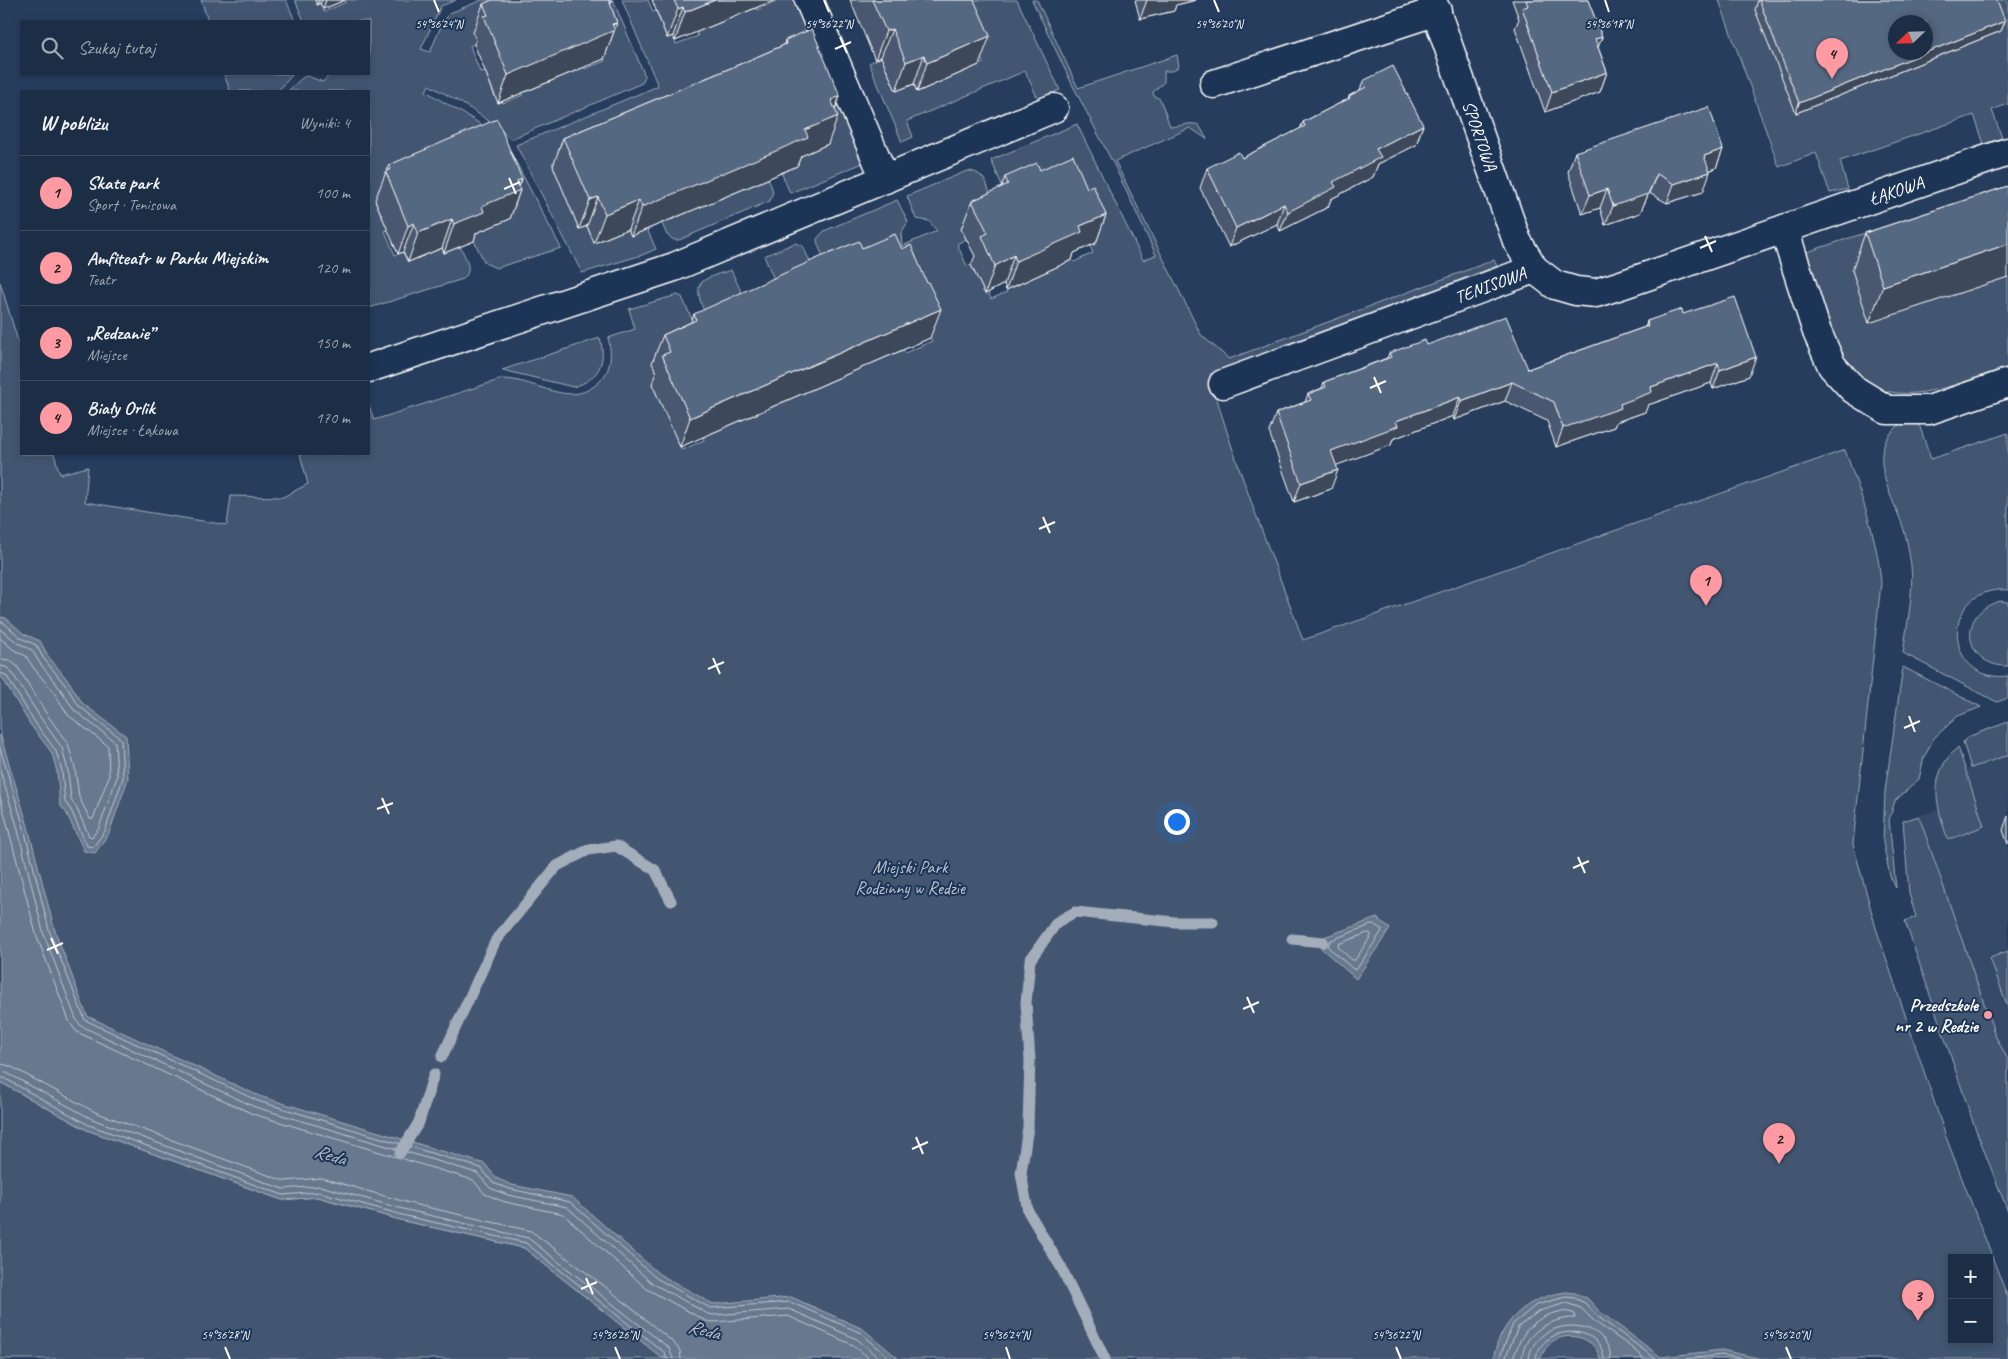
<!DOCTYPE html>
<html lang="pl">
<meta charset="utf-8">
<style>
:root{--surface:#1c2e46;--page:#293a51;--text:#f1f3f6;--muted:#a0a8b3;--line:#3a4a5f;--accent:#ff9aa2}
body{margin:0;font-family:Caveat,sans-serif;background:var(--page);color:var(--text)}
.controls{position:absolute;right:15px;bottom:15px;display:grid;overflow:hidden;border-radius:0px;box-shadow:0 2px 8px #0003}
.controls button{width:45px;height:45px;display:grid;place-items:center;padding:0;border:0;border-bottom:1px solid var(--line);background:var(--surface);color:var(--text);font:25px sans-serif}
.compass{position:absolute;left:1888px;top:15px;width:45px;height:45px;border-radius:50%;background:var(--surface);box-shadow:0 2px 8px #0003;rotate:247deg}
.you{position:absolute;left:1176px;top:821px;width:18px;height:18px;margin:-12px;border:4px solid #fff;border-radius:50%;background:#1a73e8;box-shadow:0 0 0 8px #1a73e833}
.badge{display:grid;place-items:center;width:32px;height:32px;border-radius:50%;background:var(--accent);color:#111;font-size:16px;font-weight:700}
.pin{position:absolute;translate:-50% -41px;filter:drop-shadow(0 1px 2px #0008)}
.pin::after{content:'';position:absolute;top:26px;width:18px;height:15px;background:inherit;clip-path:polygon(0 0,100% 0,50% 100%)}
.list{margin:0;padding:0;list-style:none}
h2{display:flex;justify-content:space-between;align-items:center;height:65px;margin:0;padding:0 20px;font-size:21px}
h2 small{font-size:16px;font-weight:400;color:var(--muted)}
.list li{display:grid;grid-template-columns:32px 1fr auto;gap:15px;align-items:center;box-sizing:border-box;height:75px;padding:0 20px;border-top:1px solid var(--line)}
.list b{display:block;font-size:19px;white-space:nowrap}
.list p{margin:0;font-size:16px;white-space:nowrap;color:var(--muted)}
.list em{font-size:16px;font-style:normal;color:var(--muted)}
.icon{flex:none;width:28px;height:28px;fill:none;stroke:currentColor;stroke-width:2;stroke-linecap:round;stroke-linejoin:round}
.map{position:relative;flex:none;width:2008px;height:1359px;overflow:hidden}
.search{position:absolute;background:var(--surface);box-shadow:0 2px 8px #0003;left:20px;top:20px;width:350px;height:55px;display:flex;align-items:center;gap:12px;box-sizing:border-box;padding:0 18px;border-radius:0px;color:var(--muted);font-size:19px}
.panel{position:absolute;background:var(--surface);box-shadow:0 2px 8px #0003;left:20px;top:90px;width:350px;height:365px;border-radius:0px}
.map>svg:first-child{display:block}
.built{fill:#344a68}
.green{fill:#425672;stroke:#a0aab8;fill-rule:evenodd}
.water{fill:#67788e;stroke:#a4aebb}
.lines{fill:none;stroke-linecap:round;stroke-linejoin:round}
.shore{stroke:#c2c9d2;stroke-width:1}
.stream{stroke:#a4aebb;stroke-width:11}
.minor-casing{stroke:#fff;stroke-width:31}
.minor{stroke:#1d3557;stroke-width:28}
.wall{fill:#49596f;stroke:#fff}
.shaded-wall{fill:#3c485a;stroke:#fff}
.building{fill:#556781;stroke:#fff;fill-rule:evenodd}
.ticks{fill:none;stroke:#fff;stroke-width:2}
.poi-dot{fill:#ff9aa2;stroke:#1d3557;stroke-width:2}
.labels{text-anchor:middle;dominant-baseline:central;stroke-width:4;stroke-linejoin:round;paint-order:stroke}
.street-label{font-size:18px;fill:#fff;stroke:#1d3557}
.park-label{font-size:18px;fill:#bdc4ce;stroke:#1d3557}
.poi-label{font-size:18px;font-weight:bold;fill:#fff;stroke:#1d3557;text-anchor:end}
.water-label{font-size:19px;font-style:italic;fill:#bbc2cc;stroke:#1d3557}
.ticks-label{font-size:12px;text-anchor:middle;fill:#fff;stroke:#1d3557;stroke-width:4;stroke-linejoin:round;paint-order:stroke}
</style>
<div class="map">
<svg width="2008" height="1359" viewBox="0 0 2008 1359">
<rect width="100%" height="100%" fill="#263d5e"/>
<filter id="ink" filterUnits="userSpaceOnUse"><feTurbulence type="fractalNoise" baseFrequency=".02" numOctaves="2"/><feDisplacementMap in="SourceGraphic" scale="10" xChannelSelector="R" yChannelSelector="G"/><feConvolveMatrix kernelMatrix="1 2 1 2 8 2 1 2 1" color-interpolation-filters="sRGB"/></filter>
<g filter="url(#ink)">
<path class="built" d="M2008,755V1125L1903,821L1945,807L1949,775Z"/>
<path class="green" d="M201,0H286L295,21H208Z
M295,0H315L317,4L320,3L324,12L346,2L345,0H456L441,6L421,49L430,52L442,24L450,13L482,0H505L477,43L470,46L480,72L485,71L495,97L500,96L503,103L523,95L522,93L584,67L585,69L605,61L590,0H613L645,76L642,83L511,139C484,115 460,102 429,85L426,91C454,110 487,123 509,149L561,248L496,268L485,263L471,235L506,210L516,205L505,180L398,182L378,190L380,198L375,201L388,230L385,231L395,255L403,252L408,262L442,248L444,253L460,246C465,257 474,270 463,279L369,308V91H288L302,78L307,76L323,82L328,76L326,74H369V21H304Z
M622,0H648L653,12L656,11L667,38L673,36L676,44L698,36L696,32L756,8L757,10L778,0H800L868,161L790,193L781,172L576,153L552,163L579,229L587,226L594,243L628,229H647L656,249L642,255L582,273L516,145L658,86Z
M952,0H1017L1060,90L1038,99L1025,71L907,121L913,137L902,142L869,63L881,57L896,91L914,84L917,92L936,84L935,81L954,76L983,63L973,40Z
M1032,0H1037L1078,88L1177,55L1179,66L1173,71H1164V82L1153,92L1154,96L1160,99L1170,126C1180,128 1187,121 1199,125L1207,139L1190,128L1115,161L1201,335L1229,359L1494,260L1497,266L1210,374C1234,465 1271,552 1303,640L1845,450C1861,496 1877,534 1881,583L1853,844L1876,928L1946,1137L2008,1298V1359H866L719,1317L70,1029L0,818V282L21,351V454H54L60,474L88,467L85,502L227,525L231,496L283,497L308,484L300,454H369V405L374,420L502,379C538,379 571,411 600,381C612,369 612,353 608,338L635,329L629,309L677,295L682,297L699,335L660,381L652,384L682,450L704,440L703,436L903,349L905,353L932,341L918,311L832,277L818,245L817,239L824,231L897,200L908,222L901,233L902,246L937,231L929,221L916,219L907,196L967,171C987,171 988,190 994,206L962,229L966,239L957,244L967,266L971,265L985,294L988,292L991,299L1007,292L1006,290L1072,260L1074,262L1093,253L1090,246L1096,244L1008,199L991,160L1077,124L1143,260L1156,255L1115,167L1071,82ZM1952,1258H1989V1340H1952Z
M1719,0H2008V104L1992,110L2002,138L1984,144L1974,115L1840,161L1848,189L1830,193L1816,153L1779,167ZM1896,22H1926V52H1896Z
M224,74H293L278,91H230Z
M765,170L773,191L770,201L679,240H674L667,235L658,215L667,211L671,220L690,211Z
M1874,230L2008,277V367C1929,394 1862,425 1826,322C1818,299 1807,276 1807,252Z
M795,243L803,246L822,289L785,305L764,256Z
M731,270L754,319L716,336C711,325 691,292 702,282C708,276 723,273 731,270Z
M600,338C607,363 598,380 573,387L502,370Z
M1914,420L1920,427L1931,459L2008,433V590C1939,585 1942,684 2008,676V698L1997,702L1903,653C1907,624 1914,594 1911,565C1909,552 1907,539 1903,527C1894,500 1868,458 1891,433C1898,425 1904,421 1914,420Z
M2001,601L2008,602V666C1963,667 1956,611 2001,601Z
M1903,667L1981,707L1958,716L1934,738L1924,757L1919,779L1895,801L1889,820L1896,888L1890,876L1883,843L1885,791Z
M2008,722V755L1971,768L1963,742L1970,736Z
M1958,747L1984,826L1948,840C1936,805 1927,775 1958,747Z
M1919,816L1995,1035L2008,1060V1212L1973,1122L1905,921L1916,917L1909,893L1903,821Z
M2008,951V1008L1990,958Z
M0,1082L87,1130L282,1200L317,1197L404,1221L524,1248L661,1357L669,1359H0Z"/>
<path class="water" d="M0,617L6,618L24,634L40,641L48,656L70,683L82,703L126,736L128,779L109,833L95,853L84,851L66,812L60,805L57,772L52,753L30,724L0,674Z
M0,734L27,823L54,928L87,1016L259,1096L485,1164L496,1178L512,1185L572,1197L659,1274L713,1304L791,1297L863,1329L899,1359H669L661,1357L524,1248L404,1221L318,1197L282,1200L87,1130L0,1082Z
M1377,918L1390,929L1356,979L1321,948L1324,937Z
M1566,1292L1575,1293L1588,1299L1600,1312L1661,1357L1722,1350L1762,1359H1600C1596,1336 1564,1329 1548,1345C1545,1349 1542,1355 1540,1359H1493C1501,1320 1527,1297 1566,1292Z"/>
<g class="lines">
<path class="shore" d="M0,622L4,623L21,638L36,645L44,659L66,686L79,706L121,739L123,778L105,831L93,847L87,846L71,810L65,802L62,771L56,751L34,721L6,675L0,673
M0,629L18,643L32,650L39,662L61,690L74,710L115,742L117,777L99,828L92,837L89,836L76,807L71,800L68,771L62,748L40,717L11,671L6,667L0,666
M0,638L14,650L26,656L33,667L55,694L68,715L108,746L109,776L93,819H90L79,797L75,768L68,744L46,713L17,666L9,660L0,659
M0,748L23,824L49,930L85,1020L258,1101L481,1168L493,1183L510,1189L570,1202L656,1278L710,1308L790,1302L861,1333L891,1359
M0,770L17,826L43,932L76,1019L81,1026L255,1107L477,1173L490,1188L508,1195L567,1207L652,1283L708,1314L714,1315L789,1309L857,1339L881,1359
M0,797L36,934L70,1023L77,1032L253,1114L473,1180L485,1194L505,1202L563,1214L647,1289L706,1321L714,1322L788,1316L853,1345L870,1359
M1374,924L1381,929L1382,931L1356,970L1353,969L1328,947L1330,941Z
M1368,933L1371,934V936L1355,960H1352L1338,947L1339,944Z
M0,1064L10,1066L95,1112L284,1181L322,1178L409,1203L531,1231L607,1288L674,1343L680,1351L681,1359
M0,1072L7,1073L92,1119L283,1189L320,1186L407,1210L528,1238L669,1348L673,1359
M0,1078H4L89,1125L283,1195L319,1192L406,1216L526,1243L665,1353L667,1359
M1499,1359L1513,1324L1536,1305L1566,1297L1574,1298L1585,1303L1597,1316L1656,1359
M1505,1359L1518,1327L1539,1311L1566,1303L1581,1308L1594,1321L1631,1347L1644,1359
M1513,1359C1516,1351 1519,1341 1524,1334C1533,1319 1560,1306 1575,1314V1318C1551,1318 1523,1332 1522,1359
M1529,1359C1532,1318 1608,1312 1611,1359
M1536,1359C1540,1324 1602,1322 1604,1359
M1687,1359L1722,1355L1744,1359"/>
<path class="stream" d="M1292,939L1323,942
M442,1057L496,940L557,866L588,850L616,846L655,870L671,901
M400,1153L419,1122L434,1074
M1105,1359L1062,1269L1028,1211L1021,1173L1028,1127L1030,1060L1026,1003L1030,960L1057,922L1075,912L1175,922H1213"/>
<defs>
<g id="minor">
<path d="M809,0L885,179"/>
<path id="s1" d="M1432,0L1517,241L1534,269L1555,285L1576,291L1596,293L1624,284L2008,152"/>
<path d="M1214,84L1437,11"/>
<path d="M1784,229L1817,332L1832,366L1853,389L1887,410H1929L2008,383"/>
<path d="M369,368L674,267L1054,108"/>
<path id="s2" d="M1223,384L1534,269"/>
</g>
</defs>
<use href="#minor" class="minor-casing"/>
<use href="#minor" class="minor"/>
</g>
<path class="wall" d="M315,0H345L323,9L320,3L317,5Z
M612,0L610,5L617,23L604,59L498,103L474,44L476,40L473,33L483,4Z
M652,0H775L675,41L673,36L667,38Z
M850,0H974L979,65L917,92L914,84L896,91L881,57L875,60Z
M1135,0H1196L1176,5L1174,11L1140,19Z
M1512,0H1588L1602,37L1598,47L1607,72L1600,92L1545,112L1515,28L1519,19Z
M1758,0L2005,21L2001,31L1796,113L1755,10Z
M785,40L840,96L835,109L828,144L801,156L797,166L758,183L631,236L628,229L594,243L587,226L579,229L553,166L563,138L745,62L784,45Z
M1363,81L1423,125L1416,145L1378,164L1373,177L1331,199L1328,207L1280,231L1277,224L1229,247L1200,188L1207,168L1242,158L1300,129L1303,122L1348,99L1349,96L1360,90Z
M1723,149L1716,168L1709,171L1703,192L1667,203L1649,193L1640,213L1605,225L1600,208L1582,214L1568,172L1575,152Z
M389,165L522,179L519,187L520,190L510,219L476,233L474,241L444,253L442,248L408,262L403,252L398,254L375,200L386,172L387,171Z
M1040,170L1087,188L1106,215L1096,243L1074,253L1072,260L1006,290L1004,284L985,294L971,265L975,256L961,229L972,201L1001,188L1005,177Z
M2008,186L1869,323L1852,270L1865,233Z
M694,314L930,338L680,447L652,384L656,372L652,363L663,335L691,322Z
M1683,314L1749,376L1713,389L1711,383L1648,405L1645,412L1616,422L1614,427L1556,447L1547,421L1505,401L1454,420L1453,416L1393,439L1391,445L1336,465L1331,489L1294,502L1269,432L1276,413L1305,402L1308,394L1322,388L1324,382L1387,358L1389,353L1427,345L1528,369L1645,327L1647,321Z
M2008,816V844L2003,830Z"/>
<path class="shaded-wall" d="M319,0H322L320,3L317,5Z
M326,0H345L323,9Z
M715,0H775L675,41L685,12Z
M1147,0H1196L1176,5L1174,11L1140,19Z
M683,7L673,36L667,38L678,9Z
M2005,21L2001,31L1796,113L1799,103Z
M617,23L604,59L498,103L508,75Z
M892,29L881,57L875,60L886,31Z
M990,36L979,65L917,92L927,63Z
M1602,37L1595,56V39Z
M924,55L914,84L896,91L906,62Z
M1607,72L1600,92L1545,112L1552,92Z
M840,96L831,119L838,116L828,144L801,156L797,166L758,183L631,236L642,207L805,130L831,100Z
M1423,125L1416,145L1378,164L1373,177L1331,199L1328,207L1280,231L1288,212L1333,182L1376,149Z
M1723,149L1716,168L1697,175L1704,156Z
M1710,172L1703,192L1667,203L1674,184Z
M1657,174L1649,193L1640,213L1605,225L1613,206Z
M522,179L517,191L520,190L510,219L476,233L474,241L444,253L454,224L517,181Z
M1607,189L1600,208L1582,214L1590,195Z
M598,197L587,226L579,229L590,200Z
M639,200L628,229L594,243L605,214Z
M1284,204L1277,224L1229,247L1236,228Z
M1106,215L1096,243L1074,253L1072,260L1006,290L1016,261L1080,226Z
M452,219L442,248L408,262L418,233Z
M414,223L403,252L398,254L408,226Z
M2008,244V277L1869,323L1883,286Z
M1014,255L1004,284L985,294L995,266Z
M941,309L930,338L680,447L690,418Z
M1756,357L1749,376L1713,389L1720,370Z
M1718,363L1711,383L1648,405L1645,412L1616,422L1614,427L1556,447L1563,428L1620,404L1651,387Z
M1512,382L1505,401L1454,420L1461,401Z
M1460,397L1453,416L1393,439L1391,445L1324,470L1331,451L1396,421Z
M1338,470L1331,489L1294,502L1301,483Z"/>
<path class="building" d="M492,0H610H609L617,23L612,24L615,30L508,75L484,16L488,15L483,4Z
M674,0H715L685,12L683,7L678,9Z
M872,0H974L990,36L927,63L924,55L906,62L892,29L886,31Z
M1526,0H1588L1602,37L1595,39L1607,72L1552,92L1522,8L1528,6Z
M1759,0H1997L2005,21L1799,103ZM1896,22H1926V52H1896Z
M812,29L840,96L831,100L838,116L805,130L808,137L769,154L642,207L639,200L605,214L598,197L590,200L563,138L745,62L786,44L785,40Z
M1393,66L1423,125L1376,149L1381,157L1333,182L1336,187L1288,212L1284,204L1236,228L1207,168L1239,152L1242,158L1305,126L1303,122L1350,98L1349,96L1366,87L1363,81Z
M1709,107L1723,149L1704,156L1710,172L1674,184L1657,174L1648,194L1613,206L1607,189L1590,195L1575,152Z
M497,119L522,179L517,181L520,190L482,206L484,212L454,224L452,219L418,233L414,223L408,226L386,172L391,169L389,165Z
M1073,155L1087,188L1093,185L1106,215L1080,226L1082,232L1016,261L1014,255L995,266L982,236L988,233L972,201L1008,184L1005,177L1037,163L1040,170Z
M2008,186V244L1883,286L1865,233Z
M895,234L902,249L911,245L927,283L928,282L941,309L690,418L662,355L670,352L663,335L696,320L694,314L818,258L859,241L862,248Z
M1735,297L1756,357L1720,370L1718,363L1651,387L1652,392L1620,404L1621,408L1563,428L1554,402L1512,382L1461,401L1460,397L1396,421L1398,426L1331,451L1338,470L1301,483L1276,413L1311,400L1308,394L1326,387L1324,382L1391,357L1389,353L1425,340L1427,345L1506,316L1528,369L1648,326L1647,321L1664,315L1682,309L1683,314Z"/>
</g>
<path class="ticks" d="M434,0L439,12M824,0L829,12M1214,0L1219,12M1605,0L1609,12M840,37L847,53M835,49L851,42M509,178L516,194M504,189L520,182M1705,236L1712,252M1700,248L1716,241M1374,377L1381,393M1370,388L1386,381M1043,517L1050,533M1039,529L1055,522M713,658L720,674M708,669L724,662M1909,716L1915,732M1904,728L1920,721M382,798L389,814M377,809L393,803M1578,857L1585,873M1573,868L1589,861M51,938L58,954M47,950L63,943M1247,997L1254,1013M1243,1009L1259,1002M916,1137L923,1154M912,1149L928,1142M586,1278L593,1294M581,1289L597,1282M225,1347L230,1359M615,1347L620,1359M1006,1347L1010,1359M1396,1347L1401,1359M1786,1347L1791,1359"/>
<circle class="poi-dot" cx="1988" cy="1015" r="5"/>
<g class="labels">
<g class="street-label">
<text stroke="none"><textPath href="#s1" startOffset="144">SPORTOWA</textPath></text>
<text stroke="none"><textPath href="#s1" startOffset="674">ŁĄKOWA</textPath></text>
<text stroke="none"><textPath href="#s2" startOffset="285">TENISOWA</textPath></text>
</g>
<g class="park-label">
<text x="910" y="867">Miejski Park<tspan x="910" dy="21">Rodzinny w Redzie</tspan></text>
</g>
<g class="poi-label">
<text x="1978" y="1005">Przedszkole<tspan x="1978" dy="21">nr 2 w Redzie</tspan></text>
</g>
<g class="water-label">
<text transform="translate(330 1155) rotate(17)">Reda</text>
<text transform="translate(704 1330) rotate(15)">Reda</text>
</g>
</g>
<g class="ticks-label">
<text x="439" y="28">54°36'24"N</text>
<text x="829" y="28">54°36'22"N</text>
<text x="1219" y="28">54°36'20"N</text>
<text x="1609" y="28">54°36'18"N</text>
<text x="225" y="1339">54°36'28"N</text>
<text x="615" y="1339">54°36'26"N</text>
<text x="1006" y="1339">54°36'24"N</text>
<text x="1396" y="1339">54°36'22"N</text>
<text x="1786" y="1339">54°36'20"N</text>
</g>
</svg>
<div class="controls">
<button>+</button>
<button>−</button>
</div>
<svg class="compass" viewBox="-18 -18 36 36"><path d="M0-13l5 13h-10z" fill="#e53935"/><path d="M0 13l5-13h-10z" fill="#a0a8b3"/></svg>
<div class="you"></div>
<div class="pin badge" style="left:1706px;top:606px">1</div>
<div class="pin badge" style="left:1779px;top:1164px">2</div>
<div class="pin badge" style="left:1918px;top:1321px">3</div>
<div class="pin badge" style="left:1832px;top:79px">4</div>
<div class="search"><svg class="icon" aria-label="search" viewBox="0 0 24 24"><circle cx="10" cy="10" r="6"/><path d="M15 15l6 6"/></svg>Szukaj tutaj</div>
<section class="panel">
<h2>W pobliżu<small>Wyniki: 4</small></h2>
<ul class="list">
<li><span class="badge">1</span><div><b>Skate park</b><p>Sport · Tenisowa</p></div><em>100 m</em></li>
<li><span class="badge">2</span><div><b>Amfiteatr w Parku Miejskim</b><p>Teatr</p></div><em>120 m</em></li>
<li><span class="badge">3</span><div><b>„Redzanie”</b><p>Miejsce</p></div><em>150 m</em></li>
<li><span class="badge">4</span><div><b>Biały Orlik</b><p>Miejsce · Łąkowa</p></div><em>170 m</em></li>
</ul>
</section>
</div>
